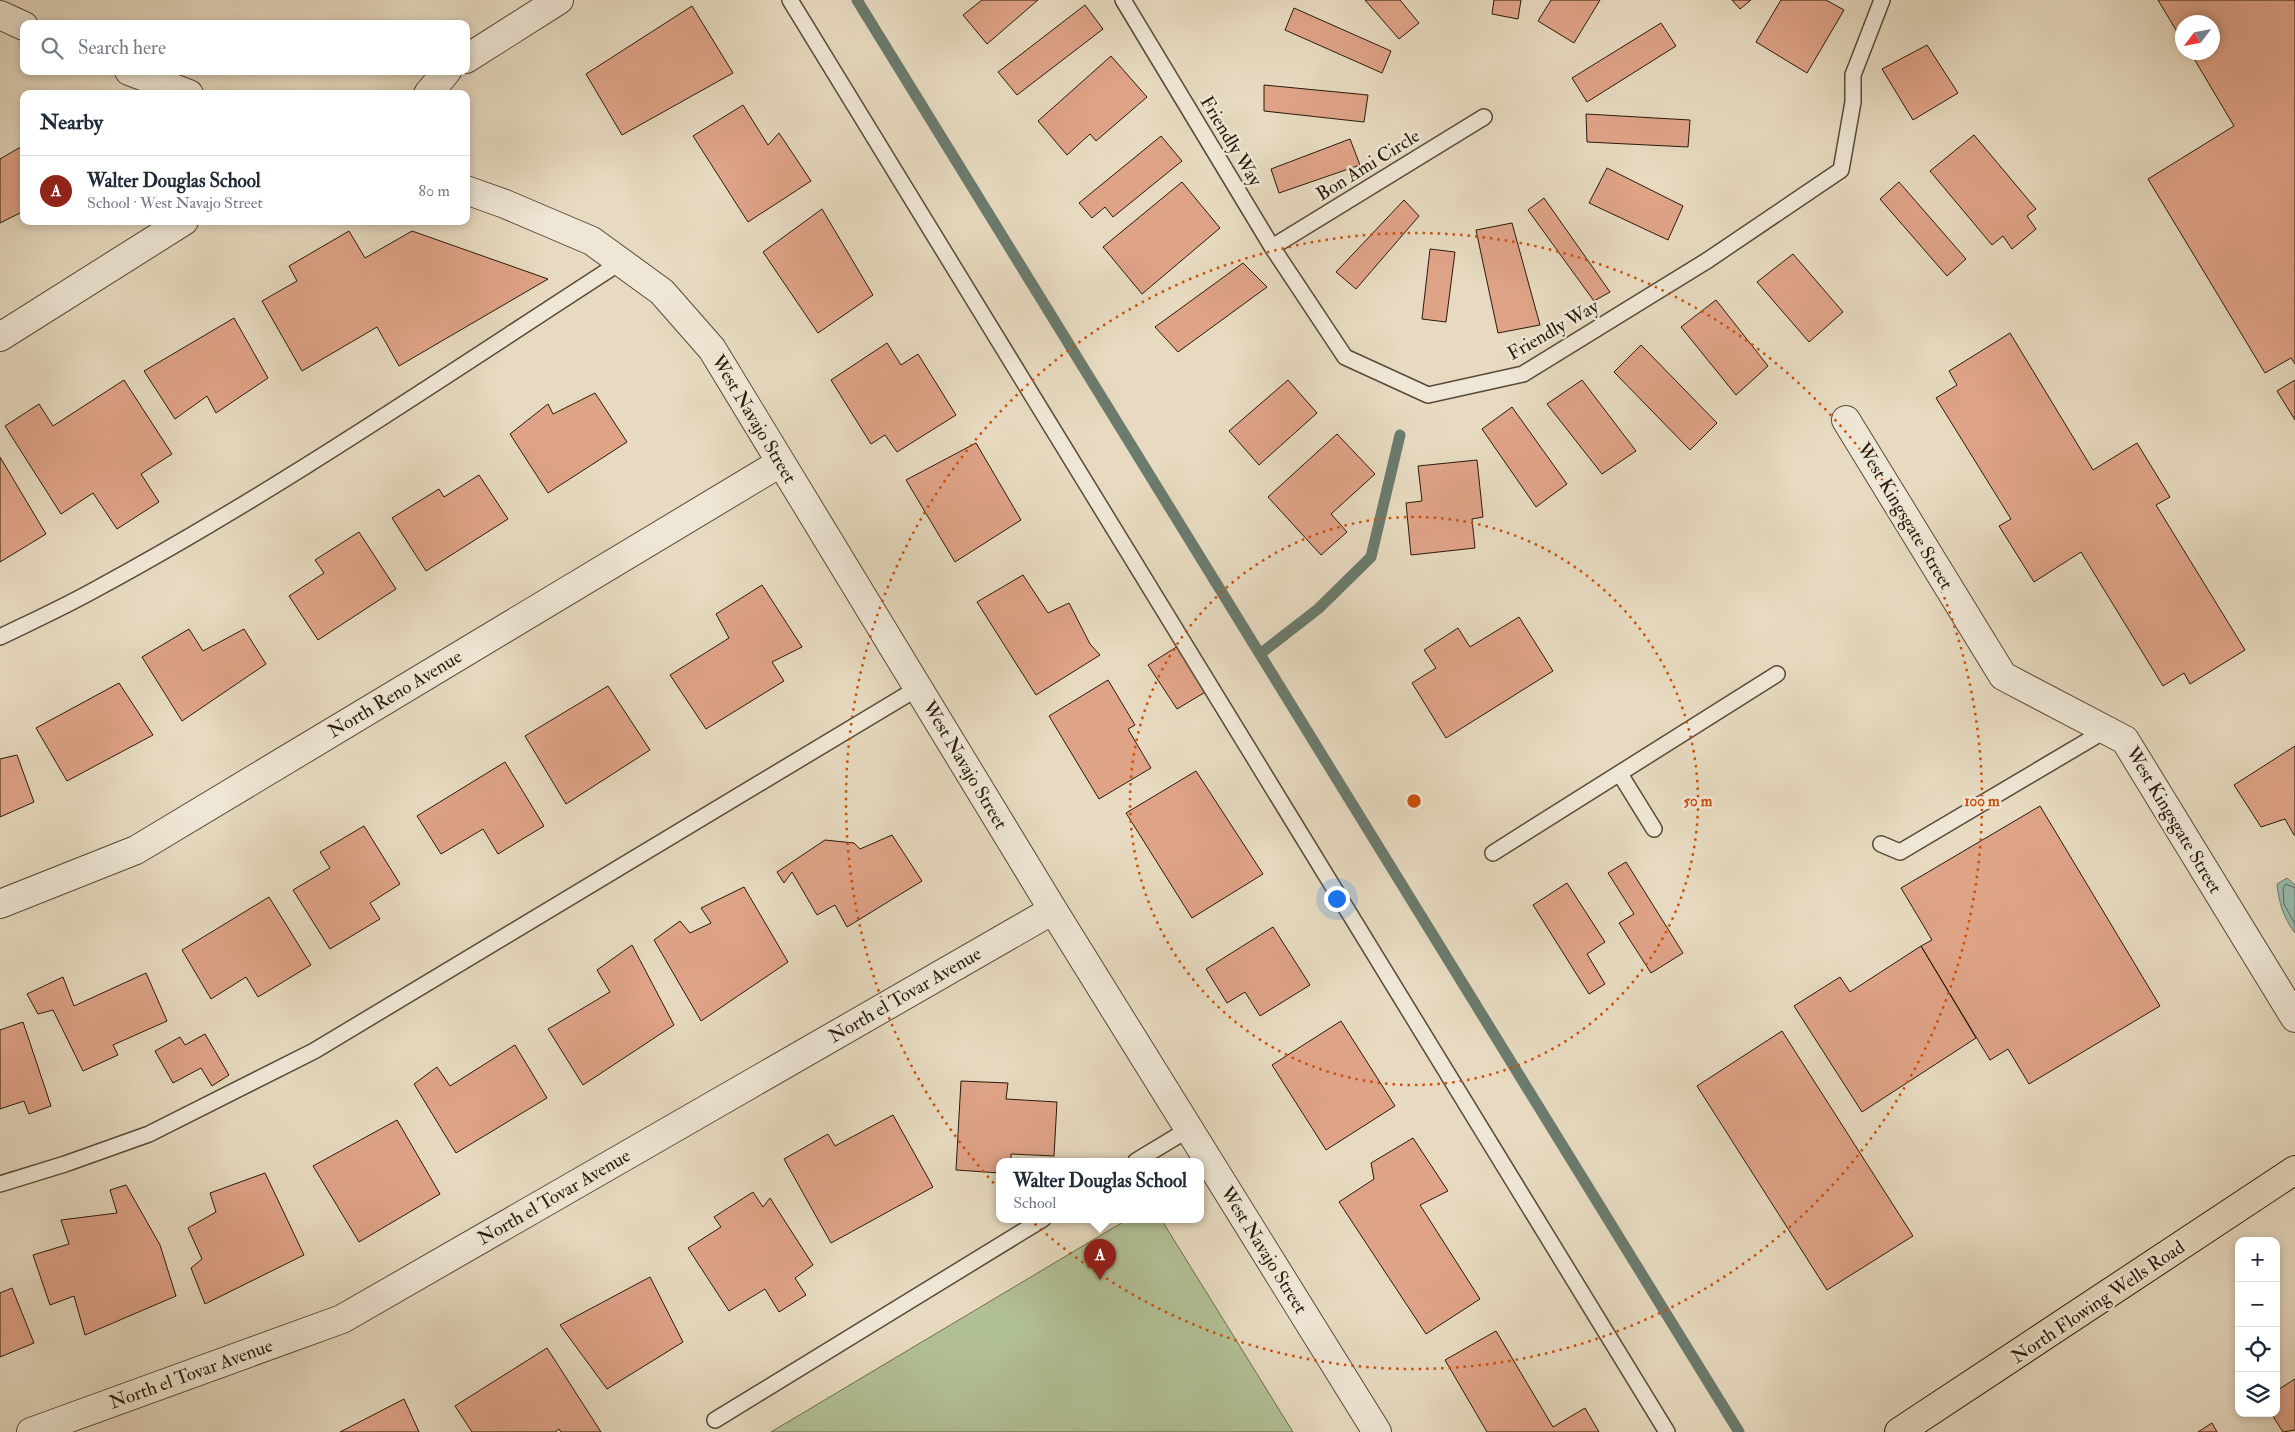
<!DOCTYPE html>
<meta charset="utf-8">
<style>
:root{--surface:#fff;--page:#f6f6f7;--text:#1f2937;--muted:#747a83;--line:#e0e1e3;--accent:#8f2418}
body{margin:0;font-family:"IM FELL Double Pica",serif;background:var(--page);color:var(--text)}
.controls{position:absolute;right:15px;bottom:15px;display:grid;overflow:hidden;border-radius:10px;box-shadow:0 2px 8px #0003}
.controls button{width:45px;height:45px;display:grid;place-items:center;padding:0;border:0;border-bottom:1px solid var(--line);background:var(--surface);color:var(--text);font:25px sans-serif}
.compass{position:absolute;left:2175px;top:15px;width:45px;height:45px;border-radius:50%;background:var(--surface);box-shadow:0 2px 8px #0003;rotate:238deg}
.you{position:absolute;left:1336px;top:898px;width:18px;height:18px;margin:-12px;border:4px solid #fff;border-radius:50%;background:#1a73e8;box-shadow:0 0 0 8px #1a73e833}
.badge{display:grid;place-items:center;width:32px;height:32px;border-radius:50%;background:var(--accent);color:#fff;font-size:16px;font-weight:700}
.pin{position:absolute;translate:-50% -41px;filter:drop-shadow(0 1px 2px #0008)}
.pin::after{content:'';position:absolute;top:26px;width:18px;height:15px;background:inherit;clip-path:polygon(0 0,100% 0,50% 100%)}
.popup{position:absolute;left:996px;top:1158px;width:208px;height:65px;box-sizing:border-box;display:grid;place-content:center;border-radius:10px;background:var(--surface);filter:drop-shadow(0 1px 4px #0005);font-size:16px;white-space:nowrap;color:var(--muted)}
.popup b{font-size:19px;color:var(--text)}
.popup::after{content:'';position:absolute;left:50%;top:100%;margin-left:-10px;border:10px solid transparent;border-top-color:var(--surface)}
.list{margin:0;padding:0;list-style:none}
h2{display:flex;justify-content:space-between;align-items:center;height:65px;margin:0;padding:0 20px;font-size:21px}
h2 small{font-size:16px;font-weight:400;color:var(--muted)}
.list li{display:grid;grid-template-columns:32px 1fr auto;gap:15px;align-items:center;box-sizing:border-box;height:70px;padding:0 20px;border-top:1px solid var(--line)}
.list b{display:block;font-size:19px;white-space:nowrap}
.list p{margin:0;font-size:16px;white-space:nowrap;color:var(--muted)}
.list em{font-size:16px;font-style:normal;color:var(--muted)}
.icon{flex:none;width:28px;height:28px;fill:none;stroke:currentColor;stroke-width:2;stroke-linecap:round;stroke-linejoin:round}
.map{position:relative;flex:none;width:2295px;height:1432px;overflow:hidden}
.search{position:absolute;background:var(--surface);box-shadow:0 2px 8px #0003;left:20px;top:20px;width:450px;height:55px;display:flex;align-items:center;gap:12px;box-sizing:border-box;padding:0 18px;border-radius:10px;color:var(--muted);font-size:19px}
.panel{position:absolute;background:var(--surface);box-shadow:0 2px 8px #0003;left:20px;top:90px;width:450px;height:135px;border-radius:10px}
.map>svg:first-child{display:block}
.green{fill:#b2c095;stroke:#6e6d4f}
.water{fill:#97bbaf;stroke:#6b7b6d}
.lines{fill:none;stroke-linecap:round;stroke-linejoin:round}
.shore{stroke:#606a5c;stroke-width:1}
.stream{stroke:#6b7b6d;stroke-width:11}
.building{fill:#dfa388;stroke:#291a09}
.lane-casing{stroke:#584a37;stroke-width:18}
.street-casing{stroke:#584a37;stroke-width:30}
.primary-casing{stroke:#291a09;stroke-width:30}
.lane{stroke:#efe7d6;stroke-width:15}
.street{stroke:#efe7d6;stroke-width:28}
.primary{stroke:#e7dac0;stroke-width:28}
.ring{fill:none;stroke:#cb500c;stroke-width:2.5;stroke-dasharray:2.5 5}
.labels{text-anchor:middle;dominant-baseline:central;stroke-width:5;stroke-linejoin:round;paint-order:stroke}
.street-label{font-size:19px;fill:#291a09;stroke:#efe7d6}
.centre{fill:#cb500c;stroke:#efe7d6;stroke-width:2.5}
.ring-label{font-size:15px;text-anchor:middle;font-weight:bold;fill:#cb500c;stroke:#efe7d6;stroke-width:5;stroke-linejoin:round;paint-order:stroke}
</style>
<div class="map">
<svg width="2295" height="1432" viewBox="0 0 2295 1432">
<rect width="100%" height="100%" fill="#e7dac0"/>
<filter id="stains"><feTurbulence type="fractalNoise" baseFrequency=".004" numOctaves="4"/><feColorMatrix values="0 0 0 0 .2 0 0 0 0 .09 0 0 0 0 .02 0 0 0 .5 -.17"/></filter>
<radialGradient id="worn" r=".72"><stop offset=".6" stop-color="#630" stop-opacity="0"/><stop offset="1" stop-color="#630" stop-opacity=".3"/></radialGradient>
<path class="green" d="M1128,1219H1161L1293,1432H771Z"/>
<path class="water" d="M2287,878L2295,885V933C2283,917 2279,903 2277,884Z"/>
<g class="lines">
<path class="shore" d="M2295,888L2286,884L2283,888L2284,904L2295,924"/>
<path class="stream" d="M857,0L1739,1432
M1260,654L1318,609L1371,557L1400,435"/>
</g>
<path class="building" d="M982,0H1038L987,44L963,15Z
M1365,0H1400L1419,23L1399,39Z
M1494,0H1521L1518,19L1492,14Z
M1551,0H1600L1574,43L1538,21Z
M1732,0H1751L1740,9Z
M1781,0H1826L1844,10L1807,73L1756,42Z
M2158,0H2295V364L2291,358L2265,373L2148,179L2234,126L2190,52H2212V22H2182V40Z
M1085,5L1103,29L1017,95L998,72Z
M692,6L733,73L622,135L586,74Z
M1294,8L1391,51L1382,73L1285,30Z
M1661,23L1676,46L1587,102L1572,78Z
M1927,45L1958,93L1913,120L1882,69Z
M1111,56L1147,97L1096,141L1090,134L1067,155L1038,121Z
M1264,85L1368,95L1364,122L1264,111Z
M743,105L768,145L779,133L811,181L748,222L693,136Z
M1586,114L1690,120L1688,147L1587,142Z
M1974,135L2036,209L2027,216L2036,229L2012,249L2003,236L1992,245L1930,171Z
M1161,136L1182,161L1113,217L1105,207L1092,218L1079,203Z
M1350,139L1360,165L1279,193L1271,169Z
M24,145V211L0,223V159Z
M1607,168L1683,206L1668,240L1589,203Z
M1182,182L1220,228L1142,294L1103,247Z
M1899,182L1966,259L1947,276L1880,199Z
M1544,198L1610,292L1594,301L1528,210Z
M1404,200L1419,216L1356,289L1336,272Z
M822,209L873,295L818,333L763,252Z
M1512,223L1540,325L1498,333L1476,230Z
M349,231L365,258L412,231L548,279L399,366L377,327L302,371L262,301L297,281L289,266Z
M1430,249L1455,252L1446,322L1422,319Z
M1793,254L1843,312L1809,342L1757,282Z
M1243,263L1267,287L1178,352L1155,327Z
M1716,300L1768,366L1736,395L1681,327Z
M234,318L268,378L216,413L207,396L175,419L144,371Z
M2010,333L2093,470L2137,443L2170,497L2156,505L2245,650L2190,684L2184,673L2163,686L2081,552L2034,582L1999,526L2011,519L1936,398L1957,385L1949,371Z
M887,343L901,365L918,354L956,415L897,452L885,435L871,444L831,380Z
M1641,345L1717,423L1690,450L1614,372Z
M124,380L172,454L141,474L159,502L117,529L93,493L61,514L5,426L39,404L53,426Z
M1288,380L1317,413L1259,465L1229,431Z
M1582,380L1636,451L1602,474L1547,404Z
M2295,380V420L2277,391Z
M595,393L627,442L548,493L510,434L548,404L553,414Z
M1512,407L1567,484L1536,507L1482,429Z
M1337,434L1375,474L1331,514L1347,532L1321,555L1268,497Z
M976,443L1021,520L955,562L906,480Z
M0,457L46,534L0,562Z
M1477,460L1483,517L1472,519L1475,548L1411,555L1406,503L1422,501L1418,466Z
M479,475L508,519L426,571L392,518L439,489L444,497Z
M359,532L396,589L318,640L289,596L324,573L315,560Z
M1023,575L1048,613L1069,603L1090,644L1100,655L1036,695L977,602Z
M762,585L802,647L772,662L784,681L706,729L670,675L729,638L716,614Z
M1519,617L1553,671L1446,738L1412,683L1436,668L1424,650L1458,628L1470,647Z
M189,629L203,651L244,629L266,664L182,721L142,657Z
M1178,646L1207,691L1177,709L1148,665Z
M1108,680L1135,725L1128,729L1151,768L1099,799L1049,716Z
M119,683L153,735L67,781L36,728Z
M608,686L650,750L566,804L525,736Z
M2295,746V835H2294L2285,819L2261,827L2234,785Z
M17,755L34,802L0,817V759Z
M505,762L544,826L498,854L483,829L441,854L417,816Z
M1196,771L1263,874L1192,918L1126,813Z
M2040,806L2160,1006L2029,1084L2008,1049L1990,1060L1921,946L1932,940L1901,888Z
M364,826L400,884L370,903L380,919L330,949L293,890L330,868L320,852Z
M892,835L922,881L847,927L835,905L817,915L792,872L784,883L777,872L825,840L854,843L860,849Z
M1626,862L1683,953L1651,973L1619,923L1634,914L1608,873Z
M1567,883L1605,942L1587,954L1605,984L1589,994L1533,905Z
M744,887L788,962L701,1021L654,940L680,921L690,933L711,923L701,908Z
M269,897L311,965L258,997L246,977L211,999L182,950Z
M1273,927L1310,985L1260,1016L1245,992L1227,1003L1206,969Z
M632,945L674,1025L583,1085L548,1029L610,992L597,970Z
M1921,946L1976,1038L1862,1112L1794,1006L1840,977L1850,992Z
M146,973L167,1021L113,1045L118,1055L83,1071L53,1010L38,1014L27,994L63,977L74,1006Z
M1341,1021L1395,1106L1326,1150L1272,1065Z
M23,1022L51,1106L29,1114L24,1101L0,1109V1030Z
M1782,1031L1913,1236L1827,1290L1697,1086Z
M205,1034L229,1075L212,1086L201,1068L173,1083L155,1051L180,1037L185,1045Z
M515,1045L547,1098L456,1153L414,1084L437,1067L450,1086Z
M961,1081L1008,1083L1006,1099L1057,1102L1054,1156L1011,1154V1161H1000V1173L956,1170Z
M893,1115L933,1187L831,1243L784,1159L828,1134L835,1146Z
M397,1120L440,1194L359,1242L313,1166Z
M1413,1138L1448,1191L1420,1205L1480,1299L1426,1334L1339,1202L1374,1179L1371,1163Z
M265,1173L304,1255L205,1304L191,1268L202,1259L188,1228L216,1212L210,1193Z
M126,1185L160,1245L176,1296L85,1335L74,1296L50,1305L33,1255L69,1244L61,1220L117,1213L110,1190Z
M753,1192L763,1207L770,1198L813,1265L795,1278L806,1295L779,1312L765,1289L729,1311L688,1248L721,1227L714,1217Z
M650,1277L683,1342L607,1389L560,1325Z
M12,1288L34,1343L0,1357V1293Z
M1496,1331L1553,1427L1585,1408L1599,1432H1487L1445,1360Z
M547,1348L601,1432H561L559,1429L555,1432H472L455,1406Z
M2295,1379V1430L2283,1432L2271,1413H2276V1391Z
M404,1399L419,1432H340Z
M2212,1423L2217,1432H2198Z"/>
<g class="lines">
<defs>
<path id="lane" d="M790,0L1667,1432
M1123,0L1272,247L1345,357L1428,395L1523,374L1708,260L1841,170L1853,102V75L1882,0
M1272,247L1484,117
M0,637C33,621 66,606 98,588C279,490 449,373 621,262
M1620,774L1654,829
M1881,844L1900,852L2106,730
M1493,853L1777,674
M1136,1161L1189,1129
M0,1184L65,1164L149,1134L314,1051L918,688
M715,1420L1043,1219"/>
<path id="street" d="M0,15L24,26
M466,59L559,0
M129,71L189,94
M428,94L447,71
M466,190L505,204L592,241L662,292L712,349L1053,910L1377,1432
M0,337L184,221
M1846,420L2003,676L2125,740L2295,1018
M0,904L136,850L780,463
M31,1432L342,1319L1053,910"/>
<path id="primary" d="M1899,1432L2295,1170"/>
</defs>
<use href="#lane" class="lane-casing"/>
<use href="#street" class="street-casing"/>
<use href="#primary" class="primary-casing"/>
<use href="#lane" class="lane"/>
<use href="#street" class="street"/>
<use href="#primary" class="primary"/>
</g>
<g class="ring">
<circle cx="1414" cy="801" r="284"/>
<circle cx="1414" cy="801" r="568"/>
</g>
<g class="labels">
<g class="street-label">
<text transform="translate(1231 141) rotate(59)">Friendly Way</text>
<text transform="translate(1368 165) rotate(-32)">Bon Ami Circle</text>
<text transform="translate(1553 330) rotate(-30)">Friendly Way</text>
<text transform="translate(754 419) rotate(59)">West Navajo Street</text>
<text transform="translate(1905 516) rotate(59)">West Kingsgate Street</text>
<text transform="translate(395 694) rotate(-31)">North Reno Avenue</text>
<text transform="translate(965 765) rotate(59)">West Navajo Street</text>
<text transform="translate(2174 820) rotate(59)">West Kingsgate Street</text>
<text transform="translate(905 995) rotate(-30)">North el Tovar Avenue</text>
<text transform="translate(554 1197) rotate(-30)">North el Tovar Avenue</text>
<text transform="translate(1264 1250) rotate(58)">West Navajo Street</text>
<text transform="translate(2098 1302) rotate(-34)">North Flowing Wells Road</text>
<text transform="translate(191 1374) rotate(-20)">North el Tovar Avenue</text>
</g>
</g>
<circle cx="1414" cy="801" r="8" class="centre"/>
<g class="ring-label">
<text x="1698" y="806">50 m</text>
<text x="1982" y="806">100 m</text>
</g>
<rect width="100%" height="100%" filter="url(#stains)"/>
<rect width="100%" height="100%" fill="url(#worn)"/>
</svg>
<div class="controls">
<button>+</button>
<button>−</button>
<button><svg class="icon" aria-label="locate" viewBox="0 0 24 24"><circle cx="12" cy="12" r="6"/><path d="M12 2v4M12 18v4M2 12h4M18 12h4"/></svg></button>
<button><svg class="icon" aria-label="layers" viewBox="0 0 24 24"><path d="M12 4l9 5-9 5-9-5zM3 14l9 5 9-5"/></svg></button>
</div>
<svg class="compass" viewBox="-18 -18 36 36"><path d="M0-13l5 13h-10z" fill="#e53935"/><path d="M0 13l5-13h-10z" fill="#747a83"/></svg>
<div class="you"></div>
<div class="pin badge" style="left:1100px;top:1280px">A</div>
<div class="popup"><b>Walter Douglas School</b>School</div>
<div class="search"><svg class="icon" aria-label="search" viewBox="0 0 24 24"><circle cx="10" cy="10" r="6"/><path d="M15 15l6 6"/></svg>Search here</div>
<section class="panel">
<h2>Nearby<small></small></h2>
<ul class="list">
<li><span class="badge">A</span><div><b>Walter Douglas School</b><p>School · West Navajo Street</p></div><em>80 m</em></li>
</ul>
</section>
</div>
